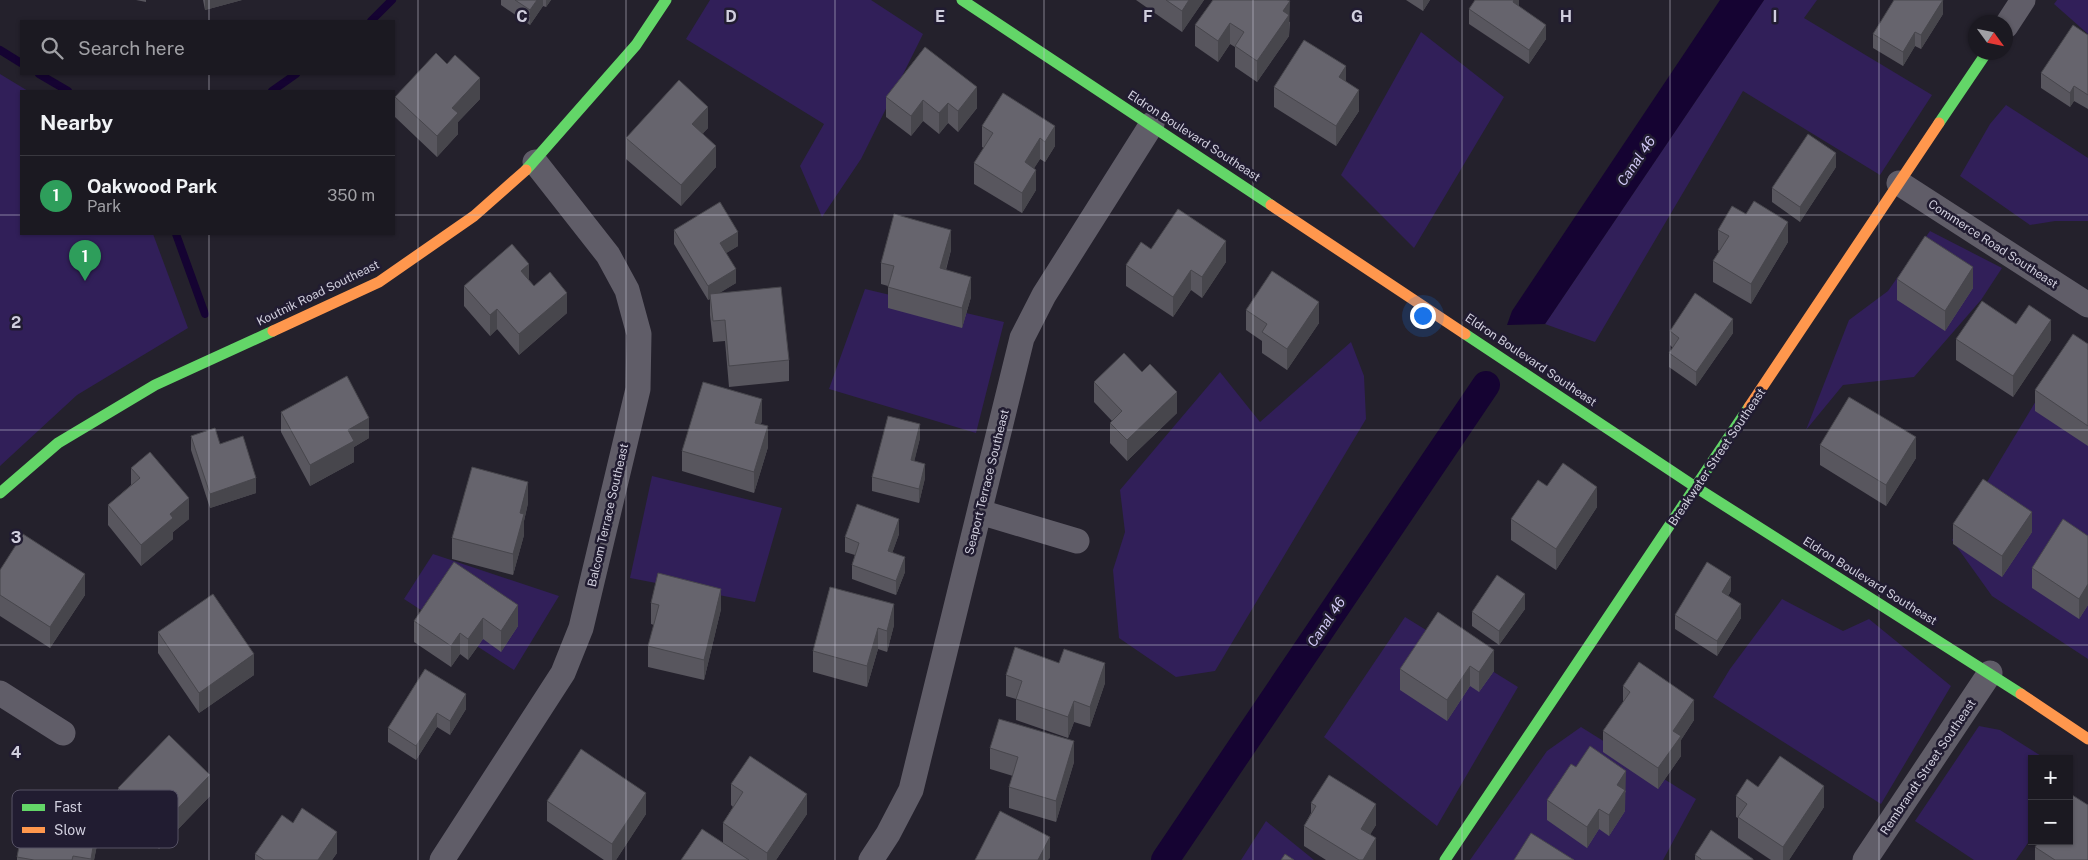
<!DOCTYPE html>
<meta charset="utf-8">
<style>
:root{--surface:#1b1921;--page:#24222a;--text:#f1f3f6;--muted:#a0a0a5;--line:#39383f;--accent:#db2777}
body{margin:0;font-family:"Public Sans",sans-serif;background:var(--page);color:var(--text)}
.controls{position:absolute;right:15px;bottom:15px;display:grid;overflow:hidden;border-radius:0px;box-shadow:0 1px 4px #0004}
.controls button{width:45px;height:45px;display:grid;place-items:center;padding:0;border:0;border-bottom:1px solid var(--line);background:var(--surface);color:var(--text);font:25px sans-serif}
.compass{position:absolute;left:1968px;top:15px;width:45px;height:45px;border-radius:50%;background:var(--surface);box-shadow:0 1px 4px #0004;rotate:123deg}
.you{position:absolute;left:1422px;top:315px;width:18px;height:18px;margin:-12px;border:4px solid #fff;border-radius:50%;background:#1a73e8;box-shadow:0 0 0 8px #1a73e833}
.badge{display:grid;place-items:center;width:32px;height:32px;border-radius:50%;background:var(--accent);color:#fff;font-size:16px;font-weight:700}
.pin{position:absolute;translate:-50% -41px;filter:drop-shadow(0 1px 2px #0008)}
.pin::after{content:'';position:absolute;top:26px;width:18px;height:15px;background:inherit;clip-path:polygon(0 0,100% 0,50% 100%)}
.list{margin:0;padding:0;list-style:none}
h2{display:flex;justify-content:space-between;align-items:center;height:65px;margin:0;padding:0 20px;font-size:21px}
h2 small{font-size:16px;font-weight:400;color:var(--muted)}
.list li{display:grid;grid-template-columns:32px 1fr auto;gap:15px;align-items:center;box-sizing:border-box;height:80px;padding:0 20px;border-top:1px solid var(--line)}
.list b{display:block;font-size:19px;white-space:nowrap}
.list p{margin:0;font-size:16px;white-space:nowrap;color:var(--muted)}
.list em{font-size:16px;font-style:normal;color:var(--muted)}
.icon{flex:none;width:28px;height:28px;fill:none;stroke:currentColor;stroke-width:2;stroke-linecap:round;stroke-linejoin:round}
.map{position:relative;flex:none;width:2088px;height:860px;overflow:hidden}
.search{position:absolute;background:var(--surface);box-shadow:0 1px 4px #0004;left:20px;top:20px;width:375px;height:55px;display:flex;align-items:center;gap:12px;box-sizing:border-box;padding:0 18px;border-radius:0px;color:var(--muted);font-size:19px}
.panel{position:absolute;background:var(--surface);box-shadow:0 1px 4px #0004;left:20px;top:90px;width:375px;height:145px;border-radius:0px}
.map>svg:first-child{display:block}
.green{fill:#311f59}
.water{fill:#150332}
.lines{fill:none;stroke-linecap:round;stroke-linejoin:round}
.stream{stroke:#150332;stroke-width:8}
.canal{stroke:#150332;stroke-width:28}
.street{stroke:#605d68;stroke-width:25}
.fast{stroke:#63d668;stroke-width:11}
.slow{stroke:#ff974d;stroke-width:11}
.wall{fill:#58565e}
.shaded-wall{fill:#47464c}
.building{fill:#66646d;stroke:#47464c}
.grid{fill:none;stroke:#d1cfde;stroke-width:1;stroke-opacity:0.55}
.labels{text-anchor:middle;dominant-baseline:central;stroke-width:5;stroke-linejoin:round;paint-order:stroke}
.street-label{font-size:12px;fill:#d1cfde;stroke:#211c31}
.water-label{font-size:14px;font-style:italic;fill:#d1c9f5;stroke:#211c31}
.key{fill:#211c31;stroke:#565265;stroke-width:1}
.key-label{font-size:14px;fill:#d1cfde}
.grid-label{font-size:16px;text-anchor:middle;font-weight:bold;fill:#d1cfde;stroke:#211c31;stroke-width:5;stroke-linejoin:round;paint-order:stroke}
</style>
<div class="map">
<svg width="2088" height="860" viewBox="0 0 2088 860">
<rect width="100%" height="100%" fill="#24212c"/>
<path class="green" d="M710,0H871L923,34L861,159L822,217L800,166L824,124L686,39Z
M1764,0H1817L1804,18L1932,95L1880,175L1743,91L1595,342L1545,324Z
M2057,0H2088V34L2054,4Z
M1421,32L1504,97L1414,248L1341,175Z
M0,74L28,91H21V234H153L188,328L77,395L0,466Z
M2006,105L2088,158V221H2055L2030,225L1960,176L1990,124Z
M1930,231L2002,268L1981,300L1914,377L1843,385L1806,430L1849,320L1888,291Z
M865,289L1004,322L976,433L829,389Z
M2074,338L2088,346V659L1992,596L1952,540Z
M1351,342L1364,376L1366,419L1215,671L1176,677L1119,638L1113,570L1125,532L1120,490L1220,372L1260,422Z
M652,476L782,508L755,602L630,578Z
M433,554L559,596L514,670L404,599Z
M1782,599L1843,631L1869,619L1951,686L1881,804L1713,697L1730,669Z
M1405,617L1518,687L1437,826L1324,737Z
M1979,726L2000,730L2046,759H2032V837L2016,860H1974L1915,821Z
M1581,727L1696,799L1663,860H1470L1547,751Z
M1266,821L1314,860H1241Z"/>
<path class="water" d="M1720,0H1764L1545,324L1507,325L1512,311Z"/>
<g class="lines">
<path class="stream" d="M371,21L392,0
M0,50L21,63
M39,74L68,91
M272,91L296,74
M176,234L205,314"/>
<path class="canal" d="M1165,860L1486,385"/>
<path class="street" d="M2006,26L2023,0
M1899,183L2088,305
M980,512L1077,541
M0,693L63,733
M442,860L563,673L581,628L638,389L639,334L627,290L608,255L535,162
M871,860L888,834L911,790L1022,338L1044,295L1152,124
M1865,860L1990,673"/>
<path class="fast" d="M962,0L1271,205
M1939,123L1987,52
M526,170L636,45L666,0
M1465,334L1697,488L2021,694
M0,493L58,443L155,385L273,331
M1445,860L1749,407"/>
<path class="slow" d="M1271,205L1465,334
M273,331L379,282L474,216L526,170
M1749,407L1939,123
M2021,694L2088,739"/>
</g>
<path class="wall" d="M136,0H146V2Z
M203,0H242L205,10Z
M501,0H551L546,7L543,6L530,25L501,5Z
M1136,0H1204L1182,32Z
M1213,0L1290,22L1289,36L1257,82L1235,67V47L1230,44L1218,62L1195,46V25Z
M1406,0H1430L1423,11Z
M1519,0V6L1546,39L1529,64L1469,24V9Z
M1943,14L1921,49L1915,46L1903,66L1873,48V34Z
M2088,35V109L2074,101L2070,107L2041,88V73Z
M925,47L977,108L958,132L948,123L939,134L923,121L911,136L886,117V97Z
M1346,82L1359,111L1336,146L1274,107V87Z
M1003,93L1055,146L1045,162L1040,159L1034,168L1036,190L1022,213L974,184V163L984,148L982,147V126Z
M395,97L480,99L458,122V134L437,157L395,117Z
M708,128L703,133L716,167L681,206L626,159V138Z
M1836,167L1800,222L1772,202V188Z
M674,230L738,246L726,253L736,283L719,293L789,360V381L729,387L725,341L713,342L710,315V299L708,300L674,244Z
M1718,230L1788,242L1751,304L1713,282V261L1719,251L1718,250Z
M1151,249L1226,262L1202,298L1191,290L1173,317L1126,286V265Z
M951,250L946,270L971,297L962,328L888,308V286L881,284V263Z
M1897,279L1973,288L1945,331L1897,300Z
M529,280L534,286L567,313L519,355L497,329L490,336L464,306V286Z
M1246,310L1319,323L1287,370L1262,353V341L1246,330Z
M2016,324L2051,340L2013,397L1956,360V339Z
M1670,331L1733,333L1696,386L1669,367V353L1673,348L1670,345Z
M2088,344V446L2035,411V390Z
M1094,382L1177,413L1127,461L1110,443V423L1112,421L1094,402Z
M281,412L369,438L354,447V462L310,486L281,432Z
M762,420L761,424L768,447L754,493L682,471V451Z
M191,436L220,444L256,493L210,508L191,450Z
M920,438L914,461L925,478L919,503L872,491V477Z
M1820,445L1916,458L1886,506L1820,465Z
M131,468L189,519L173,532V539L141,566L108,525V505L131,485Z
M1547,486L1597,507L1556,570L1511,540V519Z
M528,503L524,521V535L513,575L452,559V538Z
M1953,524L2032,532L2002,577L1953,544Z
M899,534L892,553L905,572L896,595L852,579V565L855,555L845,552V537Z
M2088,536V605L2079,619L2032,588V568Z
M454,562L518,626L501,652L483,639L468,660L460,654L451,667L414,642V621Z
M0,570L85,595L50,648L0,616Z
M830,587L894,625L887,652L878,649L867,687L813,672V651Z
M1731,591L1728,596L1741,618L1717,656L1675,629V615Z
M651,603L721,609L704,680L648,667V646L654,625L651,624Z
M1525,609L1499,645L1472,626V612Z
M1438,612L1494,671L1479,692L1470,686L1447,721L1400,690V669Z
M158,632L254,675L199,713L158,653Z
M425,669L466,709L450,735L437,727L416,760L388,742V728Z
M1006,675L1105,683L1090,727L1074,722L1068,738L1016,720V699L1006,696Z
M1623,686L1694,720L1681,740V756L1658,789L1603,752V731L1623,703Z
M990,748L1074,762L1056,822L1009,808V787L1013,776L990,769Z
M1576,767L1626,791L1625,793V811L1609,836L1599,829L1587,848L1547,820V800Z
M731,784L807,814L776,860H681L723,842V823L733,807L731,805Z
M1758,787L1824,807L1789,860H1771L1738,838V818L1736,817V796Z
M118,788L210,796L159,849L118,808Z
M547,801L646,814L616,860H604L547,821Z
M1311,803L1376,825L1370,834L1376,859V860H1326L1304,846V826L1311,813Z
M97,845L94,860H17V857Z
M2035,847L2088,860H2035Z
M337,853L332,860H255V854Z
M1695,855L1753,860H1695Z"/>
<path class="shaded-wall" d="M205,0H242L205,10Z
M537,0H543V6L530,25V10Z
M546,0H551L546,7Z
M1189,0H1204L1182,32V11Z
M1423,0H1430L1423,11Z
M1514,0H1519V6L1513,2Z
M1943,0V14L1921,49V35Z
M1290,1L1289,36L1257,82V61L1283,11Z
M1230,23V44L1218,62V41Z
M1546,25V39L1529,64V50Z
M1915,32V46L1903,66V52Z
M1346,66V86L1339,77Z
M480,78V99L458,122V134L437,157V136L452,108Z
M2074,86V101L2070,107V93Z
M977,87V108L958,132V111Z
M1359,90V111L1336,146V126Z
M923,100V121L911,136V116Z
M948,103V123L939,134V113Z
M708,107V128L692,145V124Z
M1055,126V146L1045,162V142Z
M1040,138V159L1025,183V162Z
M716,146V167L681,206V185Z
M1836,153V167L1800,222V207Z
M1036,170V190L1022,213V193Z
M1788,222V242L1751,304V284Z
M951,230V250L940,289V268Z
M738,232V246L720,257V243Z
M1226,241V262L1202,298V277Z
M529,264V285L521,271Z
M1973,267V288L1945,331V311Z
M736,269V283L710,299V294V299L708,300V286Z
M1191,270V290L1173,317V297Z
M971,277V297L962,328V308Z
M567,293V313L519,355V334Z
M1319,302V323L1287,370V349Z
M497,309V329L490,336V315Z
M1733,319V333L1696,386V372Z
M2051,320V340L2013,397V376Z
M1177,392V413L1127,461V440Z
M762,399V420L755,444V423Z
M369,418V438L354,447V462L310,486V465L348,430Z
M920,424V438L911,475V460Z
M768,426V447L754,493V472Z
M1916,437V458L1886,506V485Z
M925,464V478L919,503V489Z
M256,478V493L210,508V494Z
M528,482V503L524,521V535L513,575V554L520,513Z
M1597,487V507L1556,570V549Z
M189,498V519L173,532V539L141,566V545L170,514Z
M2032,512V532L2002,577V556Z
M899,519V534L888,565V551Z
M905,557V572L896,595V581Z
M85,574V595L50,648V627Z
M1731,577V591L1722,606V592Z
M2088,584V605L2079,619V599Z
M721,589V609L704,680V660Z
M1525,594V609L1499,645V631Z
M894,604V625L887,652V631Z
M1741,604V618L1717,656V641Z
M518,605V626L501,652V631Z
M483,618V639L468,660V639Z
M878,628V649L867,687V666Z
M460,633V654L451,667V646Z
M1494,650V671L1479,692V672Z
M254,654V675L199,713V693Z
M1105,663V683L1090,727V707Z
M1470,666V686L1447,721V700Z
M466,694V709L450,735V721Z
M1694,700V720L1681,740V756L1658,789V768L1673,731Z
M1074,701V722L1068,738V717Z
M437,713V727L416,760V746Z
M1074,741V762L1056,822V801Z
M1626,771L1625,811L1609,836V815L1617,785Z
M210,775V796L159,849V828Z
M1824,786V807L1789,860H1783V847Z
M646,793V814L616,860H612V844Z
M807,794V814L776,860H767V853Z
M61,801V821L58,816Z
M1376,804V825L1361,850V829Z
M1599,809V829L1587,848V827Z
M97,824V845L94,860H91Z
M337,832V853L332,860H318Z
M1050,837V858L1048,860H1038Z
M1376,838V860H1363Z"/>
<path class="building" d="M515,0H537L530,10Z
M1166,0H1189L1182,11Z
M1213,0H1287L1290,1L1283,11L1289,15L1257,61L1235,46L1244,32L1230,23L1218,41L1195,25Z
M1475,0H1514L1513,2L1546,25L1529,50L1469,9Z
M1894,0H1943L1921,35L1915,32L1903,52L1873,34Z
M2073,25L2088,35V95L2074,86L2070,93L2041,73Z
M1304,40L1346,66L1339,77L1359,90L1336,126L1274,87Z
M925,47L977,87L958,111L948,103L939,113L923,100L911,116L886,97Z
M436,53L447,64L455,55L480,78L452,108L458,113L437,136L395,97Z
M679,80L708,107L692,124L716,146L681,185L626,138Z
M1003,93L1055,126L1045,142L1040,138L1025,162L1036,170L1022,193L974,163L993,133L982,126Z
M1808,134L1836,153L1800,207L1772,188Z
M1754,201L1788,222L1751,284L1713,261L1729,236L1718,230L1732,206L1746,214Z
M720,202L738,232L720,243L736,269L708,286L674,230Z
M1178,209L1226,241L1202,277L1191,270L1173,297L1126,265L1141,242L1151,249Z
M894,214L951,230L940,268L971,277L962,308L888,287L894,266L881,263Z
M1925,236L1973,267L1945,311L1897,279Z
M512,244L529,264L521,271L534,286L550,272L567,293L519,334L497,309L490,315L464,286Z
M1272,271L1319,302L1287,349L1262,332L1267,324L1246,310Z
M781,287L789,360L729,366L725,320L713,321L710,294Z
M1695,293L1733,319L1696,372L1669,353L1679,338L1670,331Z
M1982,301L2016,324L2029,305L2051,320L2013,376L1956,339Z
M2073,334L2088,344V426L2035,390Z
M1124,353L1142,372L1150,364L1177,392L1127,440L1110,423L1122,411L1094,382Z
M347,376L369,418L348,430L354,441L310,465L281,412Z
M703,382L762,399L755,423L768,426L754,472L682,451Z
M1849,397L1916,437L1886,485L1820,445Z
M888,416L920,424L911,460L925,464L919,489L872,477Z
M215,428L220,444L243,436L256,478L210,494L191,436Z
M150,452L189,498L170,514L173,518L141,545L108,505L140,478L131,468Z
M1563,463L1597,487L1556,549L1511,519L1538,480L1547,486Z
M472,467L528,482L520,513L524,514L513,554L452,538Z
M1983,479L2032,512L2002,556L1953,524Z
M857,504L899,519L888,551L905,557L896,581L852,565L859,543L845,537Z
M2063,519L2088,536V584L2079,599L2032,568Z
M23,534L85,574L50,627L0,595V570Z
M454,562L518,605L501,631L483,618L468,639L460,633L451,646L414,621Z
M1707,562L1731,577L1722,592L1741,604L1717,641L1675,615Z
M658,573L721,589L704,660L648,646L659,605L651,603Z
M1497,575L1525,594L1499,631L1472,612Z
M830,587L894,604L887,631L878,628L867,666L813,651Z
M213,594L254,654L199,693L158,632Z
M1438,612L1494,650L1479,672L1470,666L1447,700L1400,669Z
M1015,647L1059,663L1064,649L1105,663L1090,707L1074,701L1068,717L1016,699L1022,681L1006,675Z
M1639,662L1694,700L1673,731L1681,736L1658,768L1603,731L1630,692L1623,686Z
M425,669L466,694L450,721L437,713L416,746L388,728Z
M999,719L1074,741L1056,801L1009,787L1018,757L990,748Z
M169,735L210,775L159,828L118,788Z
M1590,746L1626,771L1617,785L1625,790L1609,815L1599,809L1587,827L1547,800L1571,764L1576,767Z
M581,749L646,793L612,844L547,801Z
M750,756L807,794L767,853L723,823L743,792L731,784Z
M1780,756L1824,786L1783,847L1738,817L1747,804L1736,796L1747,779L1758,787Z
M1329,775L1376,804L1361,829L1376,838L1363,860H1359L1304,826L1316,806L1311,803Z
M2069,793L2088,805V860H2055L2035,847L2039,841H2069Z
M29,794L61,801L58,816L97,824L91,859L73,856L72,860H34L17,857Z
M302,808L337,832L318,860H264L255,854L282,815L293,823Z
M1000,811L1050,837L1038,860H975Z
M702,829L749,860H681Z
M1711,830L1753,859V860H1701V859L1695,855Z
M1531,833L1574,860H1514Z
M1285,854L1294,860H1281Z"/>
<path class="grid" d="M209,0V21M418,0V860M626,0V860M835,0V860M1044,0V860M1253,0V860M1462,0V860M1670,0V860M1879,0V860M209,74V91M0,215H21M394,215H2088M209,234V860M0,430H2088M0,645H2088"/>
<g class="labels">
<g class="street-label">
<text transform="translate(1194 136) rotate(33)">Eldron Boulevard Southeast</text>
<text transform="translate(1993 244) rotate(33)">Commerce Road Southeast</text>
<text transform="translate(318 293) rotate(-26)">Koutnik Road Southeast</text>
<text transform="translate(1531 360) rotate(34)">Eldron Boulevard Southeast</text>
<text transform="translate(1717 457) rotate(-56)">Breakwater Street Southeast</text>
<text transform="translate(987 482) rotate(-76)">Seaport Terrace Southeast</text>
<text transform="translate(608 515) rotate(-77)">Balcom Terrace Southeast</text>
<text transform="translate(1870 581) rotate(32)">Eldron Boulevard Southeast</text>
<text transform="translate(1928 767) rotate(-56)">Rembrandt Street Southeast</text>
</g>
<g class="water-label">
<text transform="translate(1636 161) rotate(-56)">Canal 46</text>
<text transform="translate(1326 622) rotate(-56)">Canal 46</text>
</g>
</g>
<rect x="12" y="790" width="166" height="58" rx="8" class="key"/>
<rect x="22" y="804" width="23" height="7" fill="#63d668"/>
<rect x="22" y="827" width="23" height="6" fill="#ff974d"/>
<g class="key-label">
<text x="54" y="812">Fast</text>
<text x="54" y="835">Slow</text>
</g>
<g class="grid-label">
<text x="522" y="22">C</text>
<text x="731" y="22">D</text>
<text x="940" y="22">E</text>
<text x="1148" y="22">F</text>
<text x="1357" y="22">G</text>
<text x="1566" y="22">H</text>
<text x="1775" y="22">I</text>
<text x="16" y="328">2</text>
<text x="16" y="543">3</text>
<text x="16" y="758">4</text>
</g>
</svg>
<div class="controls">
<button>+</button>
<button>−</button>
</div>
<svg class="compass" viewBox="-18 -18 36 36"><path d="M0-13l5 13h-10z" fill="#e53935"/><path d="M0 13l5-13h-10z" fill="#a0a0a5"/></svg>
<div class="you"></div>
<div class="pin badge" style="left:85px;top:281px;background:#2e9e5b">1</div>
<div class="search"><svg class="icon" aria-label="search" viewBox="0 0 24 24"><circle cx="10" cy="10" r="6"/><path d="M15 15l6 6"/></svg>Search here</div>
<section class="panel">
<h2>Nearby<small></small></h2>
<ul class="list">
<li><span class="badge" style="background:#2e9e5b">1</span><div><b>Oakwood Park</b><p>Park</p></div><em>350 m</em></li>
</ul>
</section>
</div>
